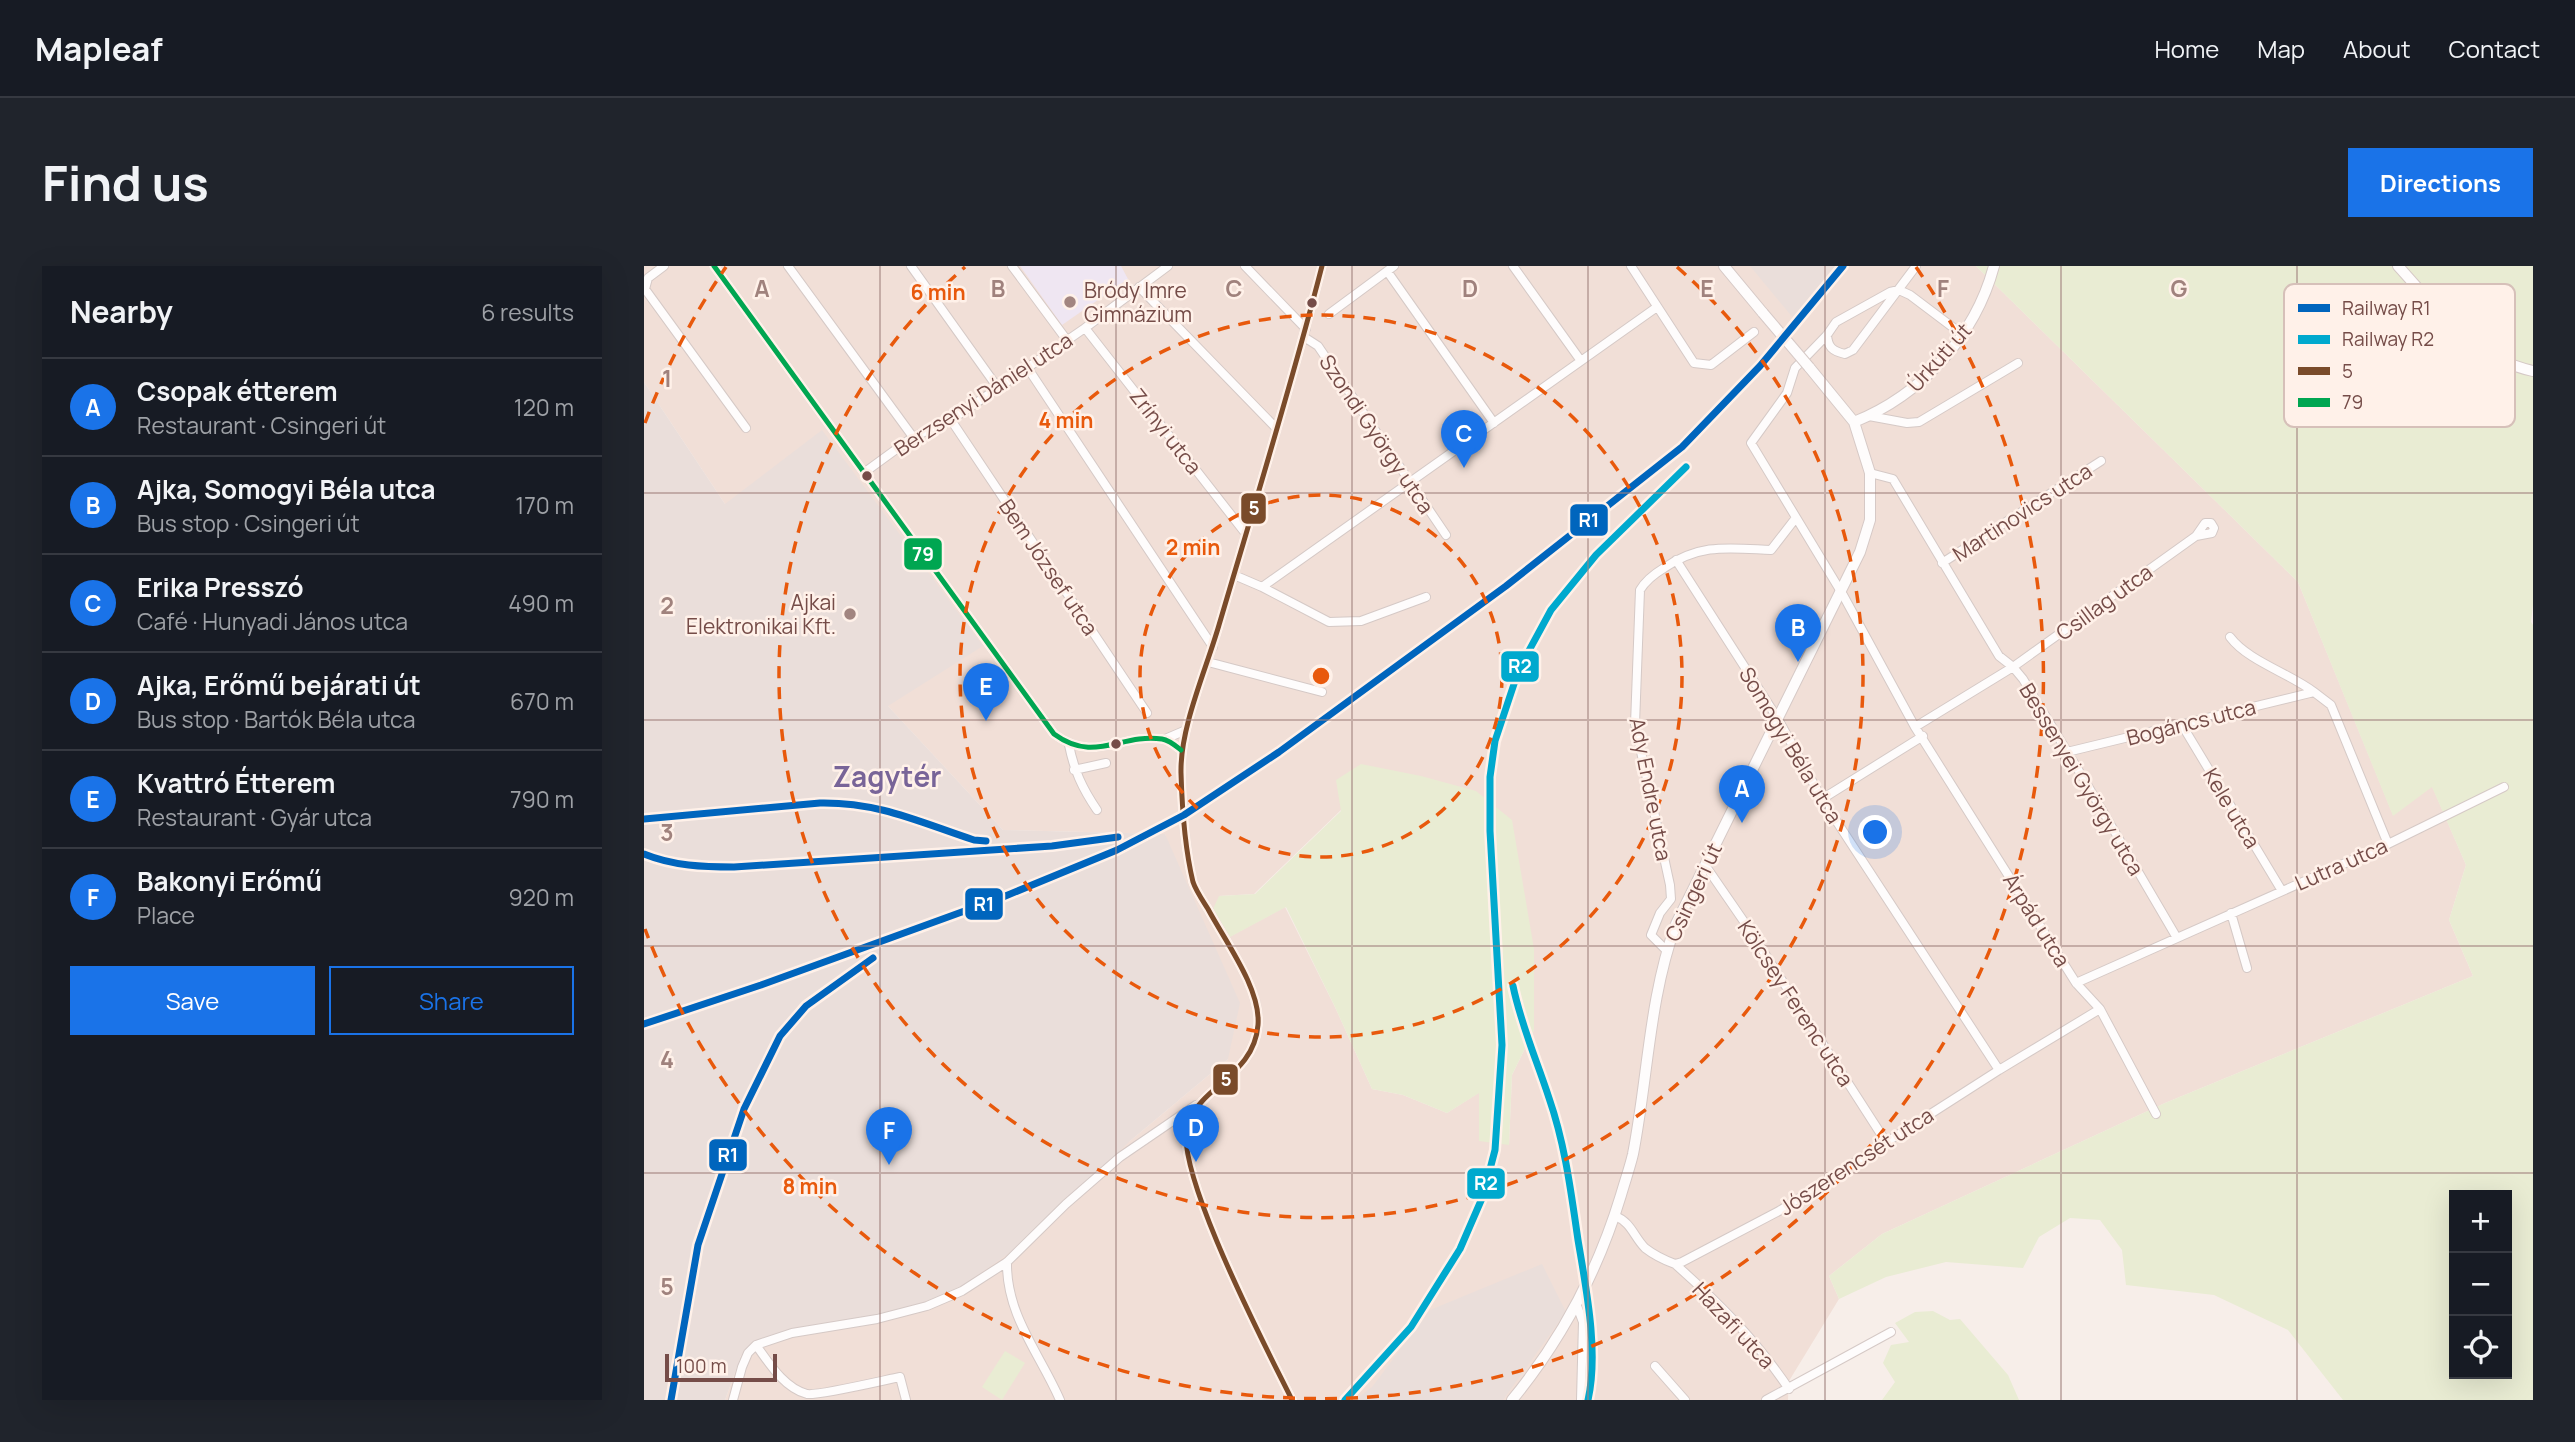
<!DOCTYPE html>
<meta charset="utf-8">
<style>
:root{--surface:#171b24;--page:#20242c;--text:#f1f3f6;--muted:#9ea1a6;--line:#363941;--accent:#1a73e8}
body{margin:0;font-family:Manrope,sans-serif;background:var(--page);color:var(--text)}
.controls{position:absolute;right:21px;bottom:21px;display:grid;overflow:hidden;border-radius:0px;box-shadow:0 7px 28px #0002}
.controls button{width:63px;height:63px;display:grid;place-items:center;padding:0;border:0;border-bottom:2px solid var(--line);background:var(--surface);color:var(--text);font:35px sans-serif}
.scale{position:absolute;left:21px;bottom:18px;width:112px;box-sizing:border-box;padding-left:7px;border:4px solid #754c48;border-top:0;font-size:19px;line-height:24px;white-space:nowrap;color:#754c48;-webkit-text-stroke:5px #fff1e9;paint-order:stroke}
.you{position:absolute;left:1232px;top:567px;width:24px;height:24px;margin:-18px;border:5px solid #fff;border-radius:50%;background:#1a73e8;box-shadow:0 0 0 10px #1a73e833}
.badge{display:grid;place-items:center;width:46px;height:46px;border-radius:50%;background:var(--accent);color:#fff;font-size:23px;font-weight:700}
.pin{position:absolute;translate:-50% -58px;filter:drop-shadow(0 2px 4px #0008)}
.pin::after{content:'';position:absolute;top:37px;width:24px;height:21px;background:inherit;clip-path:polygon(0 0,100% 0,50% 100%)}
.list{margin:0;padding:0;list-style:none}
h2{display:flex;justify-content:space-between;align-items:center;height:91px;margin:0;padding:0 28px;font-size:30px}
h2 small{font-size:23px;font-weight:400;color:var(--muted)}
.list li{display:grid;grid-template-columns:46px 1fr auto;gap:21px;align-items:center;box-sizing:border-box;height:98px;padding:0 28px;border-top:2px solid var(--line)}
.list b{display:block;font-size:26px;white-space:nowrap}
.list p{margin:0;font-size:23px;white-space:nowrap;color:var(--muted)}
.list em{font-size:23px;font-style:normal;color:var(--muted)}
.actions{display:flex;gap:14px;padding:21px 28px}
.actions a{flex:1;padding:16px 0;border:2px solid var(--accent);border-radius:0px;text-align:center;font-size:24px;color:var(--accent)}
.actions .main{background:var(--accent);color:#fff}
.icon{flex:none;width:38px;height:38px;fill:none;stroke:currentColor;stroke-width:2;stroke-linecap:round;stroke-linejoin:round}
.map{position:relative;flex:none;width:1889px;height:1134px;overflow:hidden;border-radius:0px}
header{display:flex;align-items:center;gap:42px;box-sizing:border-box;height:98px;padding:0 35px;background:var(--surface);border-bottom:2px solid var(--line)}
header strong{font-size:33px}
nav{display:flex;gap:38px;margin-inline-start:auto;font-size:24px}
.intro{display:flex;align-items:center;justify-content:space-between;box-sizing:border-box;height:168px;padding:0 42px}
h1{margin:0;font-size:49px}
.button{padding:18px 32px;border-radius:0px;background:var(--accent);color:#fff;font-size:24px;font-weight:700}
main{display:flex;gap:42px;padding:0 42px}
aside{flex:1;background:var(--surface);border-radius:0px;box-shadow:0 7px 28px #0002}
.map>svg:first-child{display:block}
.residential{fill:#f1dfd7;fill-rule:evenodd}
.industrial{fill:#eadeda}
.education{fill:#efe6f2}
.green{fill:#e9ecd3;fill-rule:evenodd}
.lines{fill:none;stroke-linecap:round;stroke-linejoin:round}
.minor-casing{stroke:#d5c9c6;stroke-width:10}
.secondary-casing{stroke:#d6c9c6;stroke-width:12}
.minor{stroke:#fefcfc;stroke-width:8}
.secondary{stroke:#fefcfc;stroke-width:10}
.secondary-bridge-casing{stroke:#d6c9c6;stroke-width:12;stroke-linecap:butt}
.secondary-bridge{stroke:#fefcfc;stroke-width:10}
.bus-1-casing{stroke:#fff1e9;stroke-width:10}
.bus-2-casing{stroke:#fff1e9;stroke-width:10}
.bus-1{stroke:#7a4b2a;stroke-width:5}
.bus-2{stroke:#00a651;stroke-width:5}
.rail-1-casing{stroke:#fff1e9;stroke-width:12}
.rail-2-casing{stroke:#fff1e9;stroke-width:12}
.rail-1{stroke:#0065bd;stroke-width:7}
.rail-2{stroke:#00a9ce;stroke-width:7}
.grid{fill:none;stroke:#a0827d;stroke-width:2;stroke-opacity:0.55}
.ring{fill:none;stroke:#e8590c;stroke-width:3.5;stroke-dasharray:12 9}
.poi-dot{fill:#a28580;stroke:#fff1e9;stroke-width:2.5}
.bus-dot{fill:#754c48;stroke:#fff1e9;stroke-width:2.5}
.labels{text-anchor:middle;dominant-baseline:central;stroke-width:5;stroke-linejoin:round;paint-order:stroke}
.poi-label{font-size:21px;fill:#754c48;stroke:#fff1e9;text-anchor:start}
.street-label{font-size:21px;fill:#754c48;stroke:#fff1e9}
.district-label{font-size:28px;font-weight:bold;fill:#786498;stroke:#fff1e9}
.key{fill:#fff1e9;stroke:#d6c0b9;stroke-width:2}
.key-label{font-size:19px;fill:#754c48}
.grid-label{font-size:23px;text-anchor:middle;font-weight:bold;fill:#a0827d;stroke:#fff1e9;stroke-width:5;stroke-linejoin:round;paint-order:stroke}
.centre{fill:#e8590c;stroke:#fff1e9;stroke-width:3.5}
.ring-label{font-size:21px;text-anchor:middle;font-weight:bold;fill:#e8590c;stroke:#fff1e9;stroke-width:5;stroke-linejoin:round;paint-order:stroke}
.line-badge{stroke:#fff1e9;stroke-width:2.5}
.badge-label{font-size:19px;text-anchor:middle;font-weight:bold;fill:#fff}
</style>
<header>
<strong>Mapleaf</strong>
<nav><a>Home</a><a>Map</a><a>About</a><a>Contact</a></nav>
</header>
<div class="intro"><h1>Find us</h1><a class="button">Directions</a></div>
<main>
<aside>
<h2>Nearby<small>6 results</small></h2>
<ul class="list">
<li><span class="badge">A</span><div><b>Csopak étterem</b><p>Restaurant · Csingeri út</p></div><em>120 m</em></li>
<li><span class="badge">B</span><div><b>Ajka, Somogyi Béla utca</b><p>Bus stop · Csingeri út</p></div><em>170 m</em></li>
<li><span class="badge">C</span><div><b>Erika Presszó</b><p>Café · Hunyadi János utca</p></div><em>490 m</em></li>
<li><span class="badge">D</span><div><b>Ajka, Erőmű bejárati út</b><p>Bus stop · Bartók Béla utca</p></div><em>670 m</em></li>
<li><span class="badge">E</span><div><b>Kvattró Étterem</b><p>Restaurant · Gyár utca</p></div><em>790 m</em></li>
<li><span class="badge">F</span><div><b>Bakonyi Erőmű</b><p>Place</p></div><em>920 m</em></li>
</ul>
<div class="actions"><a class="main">Save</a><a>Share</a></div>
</aside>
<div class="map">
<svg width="1889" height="1134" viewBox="0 0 1889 1134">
<rect width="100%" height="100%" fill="#f7eee9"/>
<path class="residential" d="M0,0H1332L1654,316L1749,549L1788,520L1822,599L1805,654L1829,710L1521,837L1238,968L1185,1010L1195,1033L1145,1115L1144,1134H81L97,1090L113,1074L163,1062L486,875L584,793L521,568L359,564L243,439L338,380L81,238L0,116ZM697,544L890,764L868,809L865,879L836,826L803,847L759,829L728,823L691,741L641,641L585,671L575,630L610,628Z"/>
<path class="industrial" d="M1106,0H1191L1150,53Z
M0,116L81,238L178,164L339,380L244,440L359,564L521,568L596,737L584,793L486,875L382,975L313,1024L249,1047L163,1062L113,1074L97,1090L81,1134H0Z
M898,998L922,1046L859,1134H711L728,1121L786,1044Z"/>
<path class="education" d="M376,0H477L484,13L418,59Z"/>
<path class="green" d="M1332,0H1889V339L1887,356L1889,359V1134H1699L1644,1064L1570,1029L1482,1019L1478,984L1456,954L1426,952L1395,971L1379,1002L1302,996L1242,1011L1195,1033L1185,1010L1238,968L1521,837L1829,710L1805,654L1822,599L1788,521L1749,550L1654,316ZM1810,929H1863V1108H1810Z
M717,498L777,510L832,525L868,554L890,683V764L868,809L865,879L835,875V827L803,847L759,829L728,823L691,741L642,641L584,672L569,643L575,630L611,628L697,545L692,514Z
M1289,1045L1306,1054L1316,1053L1364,1109L1375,1134H1238L1251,1116L1239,1097L1247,1079L1265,1076L1251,1057L1271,1046Z
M361,1085L381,1097L358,1134L338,1121Z"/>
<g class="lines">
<defs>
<path id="minor" d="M20,0L4,12L1,23L102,162
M70,0L410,468C451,498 476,467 518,473C525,474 532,480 537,484
M144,0L269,171
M267,0L354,122
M368,0L422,73
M601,0L662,63
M869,0L937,95
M987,0L1050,97L1067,99L1110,66
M743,5L850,157
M495,21L633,163
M685,48L750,0
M441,62L602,268
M1183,69C1184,81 1188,85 1201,88L1209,84L1272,0
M1319,69L1266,29L1255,24L1246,26L1192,56L1183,69L1151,102L1143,127L1107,177L1199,329L1271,461L1432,717L1456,743L1512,848
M660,71L674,80L802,269
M383,101L569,381
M1225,150L1263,157L1275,156L1374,97
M307,154L503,447
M221,206L269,171L307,154L354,122L441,62L524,0
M1226,207L1249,213L1355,390L1369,401L1379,413L1441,515L1533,672
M1032,294L1134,453L1178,533L1355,804
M1298,297L1457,195
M590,309L618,321L1013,41
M618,321L685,356L717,355L782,331
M1586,371C1604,395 1645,407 1670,426
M564,396L678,426
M1538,459L1638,625
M1271,461L1369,401L1552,270L1561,257H1567L1570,262L1568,267L1552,270
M521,473L542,464
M425,479C430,504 438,522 453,544
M1423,486L1670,426L1687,439L1744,578
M430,504L462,497
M1178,533L1279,470
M1061,599L1103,660L1242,876
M1587,647L1603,702
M1022,684L1007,669L1016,647L1027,633L1026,619L991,458L996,324C1002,314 1010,308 1020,302C1057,277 1084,282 1127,284L1151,253
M1432,717L1744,578L1860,521
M971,950C987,956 990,971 1001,982C1010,989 1020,994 1031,998L1038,996L1135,945L1355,804L1456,743
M363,996C362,1049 396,1088 416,1134
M1031,998C1075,1037 1112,1074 1145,1123
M933,1040L939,1056L937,1134
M112,1079C125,1097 140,1122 163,1128C173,1130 241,1114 256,1111L262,1134
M1011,1100L1041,1134
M89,1134L98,1101L104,1087L112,1079L148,1067L233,1053L283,1040L318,1025L363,996L422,938L476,891L552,839
M648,1134C625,1087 526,899 544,856C561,818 610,808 614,759C617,723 581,675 564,643C559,635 552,625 549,616C541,583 538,541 537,507C536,461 562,404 575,359C610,240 647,121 678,0
M1122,1134L1247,1066"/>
<path id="secondary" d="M1080,0L1119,47
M1754,0C1794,44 1828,92 1889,105
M1210,156C1277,129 1331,71 1350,0
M868,1134C918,1073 954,1005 977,929C981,915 986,901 989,888C1004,811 1005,732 1032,658L1216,286L1226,254V207L1210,156L1165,101"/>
</defs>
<use href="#minor" class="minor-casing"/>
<use href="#secondary" class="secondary-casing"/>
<use href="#minor" class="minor"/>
<use href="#secondary" class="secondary"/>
<defs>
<path id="secondary-bridge" d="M1119,47L1165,101"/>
</defs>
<use href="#secondary-bridge" class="secondary-bridge-casing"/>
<use href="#secondary-bridge" class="secondary-bridge"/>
<defs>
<path id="bus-1" d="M648,1134C625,1087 526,899 544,856C561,818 610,808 614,759C617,723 581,675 564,643C559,635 552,625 549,616C541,583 538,541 537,507C536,461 562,404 575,359C610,240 647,121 678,0"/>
<path id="bus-2" d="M70,0L410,468C451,498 476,467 518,473C525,474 532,480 537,484"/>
</defs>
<use href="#bus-1" class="bus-1-casing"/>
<use href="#bus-2" class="bus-2-casing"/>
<use href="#bus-1" class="bus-1"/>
<use href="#bus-2" class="bus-2"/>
<defs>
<path id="rail-1" d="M0,553L176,537C235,536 275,556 330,574L342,575
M0,588C29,600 60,601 90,601L408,580L474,571
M0,758L117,719L359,631L473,584L540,549L635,486L862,320L1038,181L1116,100L1199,0
M27,1134L54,979L100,843L136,770L162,740L229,692"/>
<path id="rail-2" d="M869,720C877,759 893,795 905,832C921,878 927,926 934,974C942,1022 955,1086 944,1134
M701,1134L767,1061L816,983L839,930L851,884L858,779L846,565V511L851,475L875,403L907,344L952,289L1042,201"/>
</defs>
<use href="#rail-1" class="rail-1-casing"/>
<use href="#rail-2" class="rail-2-casing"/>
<use href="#rail-1" class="rail-1"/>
<use href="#rail-2" class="rail-2"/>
</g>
<path class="grid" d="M236,0V1134M472,0V1134M708,0V1134M944,0V1134M1181,0V1134M1417,0V1134M1653,0V1134M0,227H1889M0,454H1889M0,680H1889M0,907H1889"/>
<g class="ring">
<circle cx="677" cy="410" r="181"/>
<circle cx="677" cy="410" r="361"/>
<path d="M1033 1A542 542 0 1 1 321 1"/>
<path d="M1 157A722 722 0 0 1 82 1M1272 1A722 722 0 1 1 1 663"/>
</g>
<g class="poi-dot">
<circle cx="426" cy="36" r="7"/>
<circle cx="206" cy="348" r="7"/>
</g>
<g class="bus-dot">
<circle cx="668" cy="37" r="6"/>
<circle cx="223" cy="210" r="6"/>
<circle cx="472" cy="478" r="6"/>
</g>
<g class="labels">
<g class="poi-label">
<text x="440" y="24">Bródy Imre<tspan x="440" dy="24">Gimnázium</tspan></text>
<text x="192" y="336" text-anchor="end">Ajkai<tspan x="192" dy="24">Elektronikai Kft.</tspan></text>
</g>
<g class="street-label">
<text transform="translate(1295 91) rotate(-48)">Úrkúti út</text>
<text transform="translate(339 128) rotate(-33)">Berzsenyi Dániel utca</text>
<text transform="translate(522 165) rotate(52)">Zrínyi utca</text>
<text transform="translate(733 168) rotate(56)">Szondi György utca</text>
<text transform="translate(1378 246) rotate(-33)">Martinovics utca</text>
<text transform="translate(405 301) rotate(56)">Bem József utca</text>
<text transform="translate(1460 336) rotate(-36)">Csillag utca</text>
<text transform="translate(1547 456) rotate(-14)">Bogáncs utca</text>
<text transform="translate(1147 479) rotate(59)">Somogyi Béla utca</text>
<text transform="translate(1438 513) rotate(59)">Bessenyei György utca</text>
<text transform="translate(1007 523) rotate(79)">Ady Endre utca</text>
<text transform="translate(1588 542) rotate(59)">Kele utca</text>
<text transform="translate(1697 598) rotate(-24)">Lutra utca</text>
<text transform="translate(1049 626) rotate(-65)">Csingeri út</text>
<text transform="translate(1393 654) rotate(58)">Árpád utca</text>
<text transform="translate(1152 737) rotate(57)">Kölcsey Ferenc utca</text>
<text transform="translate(1212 895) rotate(-33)">Jószerencsét utca</text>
<text transform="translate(1090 1059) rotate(47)">Hazafi utca</text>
</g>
<g class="district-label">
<text x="243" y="510">Zagytér</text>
</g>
</g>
<rect x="1640" y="18" width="231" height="143" rx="10" class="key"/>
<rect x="1654" y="38" width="32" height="8" fill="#0065bd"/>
<rect x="1654" y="69" width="32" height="9" fill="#00a9ce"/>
<rect x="1654" y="101" width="32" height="8" fill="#7a4b2a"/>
<rect x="1654" y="132" width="32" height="9" fill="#00a651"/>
<g class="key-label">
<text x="1698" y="49">Railway R1</text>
<text x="1698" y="80">Railway R2</text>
<text x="1698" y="112">5</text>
<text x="1698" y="143">79</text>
</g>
<g class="grid-label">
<text x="118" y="31">A</text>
<text x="354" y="31">B</text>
<text x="590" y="31">C</text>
<text x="826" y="31">D</text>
<text x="1063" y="31">E</text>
<text x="1299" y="31">F</text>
<text x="1535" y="31">G</text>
<text x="23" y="121">1</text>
<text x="23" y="348">2</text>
<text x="23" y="575">3</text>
<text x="23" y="802">4</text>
<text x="23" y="1029">5</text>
</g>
<circle cx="677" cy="410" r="10" class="centre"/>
<g class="ring-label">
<text x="294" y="34">6 min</text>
<text x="422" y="162">4 min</text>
<text x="549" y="289">2 min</text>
<text x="166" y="928">8 min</text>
</g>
<g class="line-badge">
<rect x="596" y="226" width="27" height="33" rx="7" fill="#7a4b2a"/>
<rect x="925" y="237" width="40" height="34" rx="7" fill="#0065bd"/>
<rect x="259" y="271" width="40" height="34" rx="7" fill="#00a651"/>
<rect x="856" y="384" width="40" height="33" rx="7" fill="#00a9ce"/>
<rect x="320" y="621" width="40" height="34" rx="7" fill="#0065bd"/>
<rect x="568" y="797" width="27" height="33" rx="7" fill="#7a4b2a"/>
<rect x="64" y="872" width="40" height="34" rx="7" fill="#0065bd"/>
<rect x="822" y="901" width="40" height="33" rx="7" fill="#00a9ce"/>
</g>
<g class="badge-label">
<text x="610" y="249">5</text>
<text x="945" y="261">R1</text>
<text x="279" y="295">79</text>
<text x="876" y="407">R2</text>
<text x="340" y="645">R1</text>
<text x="582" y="820">5</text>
<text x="84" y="896">R1</text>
<text x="842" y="924">R2</text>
</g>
</svg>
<div class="controls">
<button>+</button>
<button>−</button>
<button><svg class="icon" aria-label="locate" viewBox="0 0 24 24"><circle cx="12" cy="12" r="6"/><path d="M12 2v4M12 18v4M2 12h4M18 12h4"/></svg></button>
</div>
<div class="scale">100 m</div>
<div class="you"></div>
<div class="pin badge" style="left:1098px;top:557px">A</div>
<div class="pin badge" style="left:1154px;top:396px">B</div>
<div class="pin badge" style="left:820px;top:202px">C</div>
<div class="pin badge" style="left:552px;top:896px">D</div>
<div class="pin badge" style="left:342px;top:455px">E</div>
<div class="pin badge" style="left:245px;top:899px">F</div>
</div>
</main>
